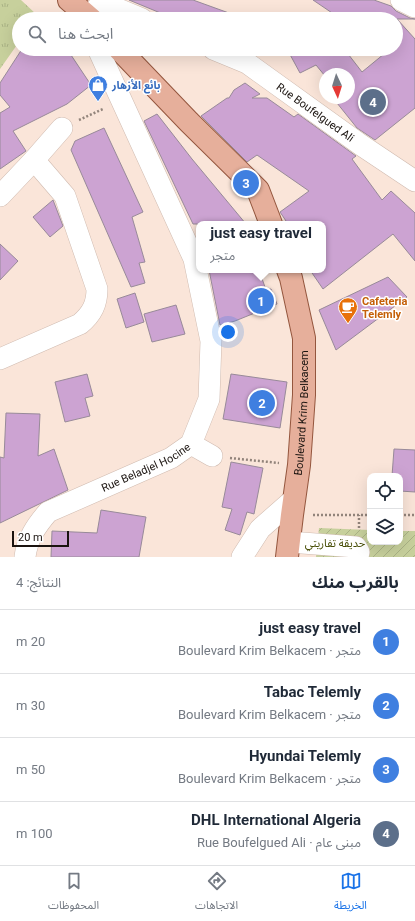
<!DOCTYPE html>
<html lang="ar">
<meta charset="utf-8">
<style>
:root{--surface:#fff;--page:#f2f2f3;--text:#1f2937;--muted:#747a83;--line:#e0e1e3;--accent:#1a73e8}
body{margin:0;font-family:Roboto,"Noto Sans Arabic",sans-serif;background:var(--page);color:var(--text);direction:rtl}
.controls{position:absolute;right:12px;bottom:12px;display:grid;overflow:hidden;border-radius:8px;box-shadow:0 4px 16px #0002}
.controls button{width:36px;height:36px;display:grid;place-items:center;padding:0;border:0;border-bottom:1px solid var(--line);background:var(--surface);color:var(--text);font:20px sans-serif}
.compass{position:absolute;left:319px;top:68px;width:36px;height:36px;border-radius:50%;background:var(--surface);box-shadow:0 4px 16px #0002;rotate:176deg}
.scale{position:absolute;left:12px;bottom:10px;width:57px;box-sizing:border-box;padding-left:4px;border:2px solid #1a130f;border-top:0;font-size:11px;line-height:14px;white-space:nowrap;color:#1a130f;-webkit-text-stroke:3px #fff;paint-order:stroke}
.you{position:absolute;left:228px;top:332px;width:14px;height:14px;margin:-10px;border:3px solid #fff;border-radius:50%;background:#1a73e8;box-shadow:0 0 0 6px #1a73e833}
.badge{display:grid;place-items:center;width:26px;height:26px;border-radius:50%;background:var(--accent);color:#fff;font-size:13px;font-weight:700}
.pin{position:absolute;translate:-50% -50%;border:2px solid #fff;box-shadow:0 1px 4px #0006}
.popup{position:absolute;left:196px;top:221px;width:130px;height:52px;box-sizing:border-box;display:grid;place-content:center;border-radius:8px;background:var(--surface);filter:drop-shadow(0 1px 3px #0005);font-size:13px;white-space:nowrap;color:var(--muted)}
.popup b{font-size:15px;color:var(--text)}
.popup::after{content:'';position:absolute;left:50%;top:100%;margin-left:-8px;border:8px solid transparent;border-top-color:var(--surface)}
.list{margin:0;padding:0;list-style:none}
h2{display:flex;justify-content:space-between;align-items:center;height:52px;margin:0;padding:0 16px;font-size:17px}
h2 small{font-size:13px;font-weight:400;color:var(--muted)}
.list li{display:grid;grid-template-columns:26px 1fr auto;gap:12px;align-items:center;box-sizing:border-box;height:64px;padding:0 16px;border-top:1px solid var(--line)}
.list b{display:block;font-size:15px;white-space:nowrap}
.list p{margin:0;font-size:13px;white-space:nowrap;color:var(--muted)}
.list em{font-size:13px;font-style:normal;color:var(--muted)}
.icon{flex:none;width:22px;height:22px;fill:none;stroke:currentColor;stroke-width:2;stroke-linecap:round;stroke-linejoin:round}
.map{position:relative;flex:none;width:415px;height:557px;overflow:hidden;direction:ltr}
.search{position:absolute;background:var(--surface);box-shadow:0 4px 16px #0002;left:12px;right:12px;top:12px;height:44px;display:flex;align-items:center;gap:10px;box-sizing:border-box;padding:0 14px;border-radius:22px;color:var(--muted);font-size:15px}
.sheet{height:308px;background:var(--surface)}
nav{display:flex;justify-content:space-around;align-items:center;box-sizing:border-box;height:56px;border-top:1px solid var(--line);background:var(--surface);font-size:11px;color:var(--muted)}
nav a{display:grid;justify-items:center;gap:2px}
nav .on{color:var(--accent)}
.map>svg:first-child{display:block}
.park{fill:url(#park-tufts)}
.garden{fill:url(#garden-furrows)}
.building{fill:#cca3d2;stroke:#988a99}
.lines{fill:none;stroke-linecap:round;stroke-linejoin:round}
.minor-casing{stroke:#d0bbb0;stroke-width:22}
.major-casing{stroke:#94563e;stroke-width:24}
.path{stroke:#92847b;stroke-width:2.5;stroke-dasharray:2 2;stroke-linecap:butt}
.minor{stroke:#fff;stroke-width:21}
.major{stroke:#e6af9b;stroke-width:22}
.labels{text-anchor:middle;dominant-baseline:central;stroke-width:3;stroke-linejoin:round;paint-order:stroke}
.shop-label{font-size:11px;font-weight:bold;fill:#366cbe;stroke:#fff;text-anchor:start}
.street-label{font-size:11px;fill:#1a130f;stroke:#fff}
.food-label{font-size:11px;font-weight:bold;fill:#c56008;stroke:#fff;text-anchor:start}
.park-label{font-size:11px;fill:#454b03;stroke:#fff}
</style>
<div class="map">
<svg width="415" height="557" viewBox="0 0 415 557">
<defs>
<pattern id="park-tufts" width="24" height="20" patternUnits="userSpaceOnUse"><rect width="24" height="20" fill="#c7d09c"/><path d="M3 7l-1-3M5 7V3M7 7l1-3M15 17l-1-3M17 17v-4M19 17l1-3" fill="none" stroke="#aab285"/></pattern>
<pattern id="garden-furrows" width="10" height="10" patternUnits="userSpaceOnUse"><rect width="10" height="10" fill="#c7d09c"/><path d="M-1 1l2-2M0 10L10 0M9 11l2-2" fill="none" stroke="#aab285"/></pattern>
</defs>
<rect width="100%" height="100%" fill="#fae5d9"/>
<path class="park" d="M0,0H21L37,15L35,19H19V42L0,69Z"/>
<path class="garden" d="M319,528L370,530V542H400V531H415V557H316Z"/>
<path class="building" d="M129,0H193L240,17L239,19H175Z
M313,0H374L391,6L396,11L410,18L415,19H397L415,39V108L375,140L357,128L333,98H349V74H325V76L316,65L300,73L287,49H346L345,50L362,72L390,49H396V19H341Z
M22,49H67L91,85L67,104L13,131L26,151L0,169V113L10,107L0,95V83Z
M245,83L260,94L252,98H267L294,117L298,114L356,156L352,159L382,200L391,191L415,213V261L393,234L323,289L310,270H323V224H288L280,212L309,191L257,155L247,162L201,116L227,98H229L234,90Z
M157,114L192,159L246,224H193L144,121Z
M104,128L143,212L132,217L145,262L139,263L145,283L131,287L71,150L75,141Z
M53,200L63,226L50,237L33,217Z
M0,244L18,261L0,280Z
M209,270H259L266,290L271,289L277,304L235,321L220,325Z
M388,277L407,297L336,350L319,310Z
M135,293L144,322L126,328L117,299Z
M176,305L185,334L152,342L144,314Z
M87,374L93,396L85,398L90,416L65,422L55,382Z
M231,374L287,382L280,428L223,419Z
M6,413L40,414L38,456L54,449L68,490L0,523V457L4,458Z
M394,449L415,450V492L400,491V476H392Z
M231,462L263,468L254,514L247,512L240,535L225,530L232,509L222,507Z
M101,510L146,517L139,557H51L52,531L97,533Z"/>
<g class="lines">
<defs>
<g id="minor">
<path d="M401,0L415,7"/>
<path d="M89,19C93,9 99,4 111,6L142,19"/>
<path id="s1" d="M213,49L247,63L361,145L415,181"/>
<path d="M0,196L34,160L62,128"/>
<path d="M0,359L80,324C92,314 97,304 97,289L65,196L34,160"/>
<path d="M191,444L212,456"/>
<path d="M289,542L356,547L359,552L358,557"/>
<path id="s2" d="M25,557C27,539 36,526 48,512L171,458L191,444L209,399L211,341L194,259L98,49"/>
<path d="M242,557L260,529L294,499"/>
</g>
<g id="major">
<path d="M69,0L91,19"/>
<path d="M119,49L189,122L258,190L271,224"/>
<path id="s3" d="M287,557L292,515L299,465L304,395V338L291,278L288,270"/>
</g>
</defs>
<use href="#minor" class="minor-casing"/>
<use href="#major" class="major-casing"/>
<path class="path" d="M79,120L103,109
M230,458L279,463
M313,515H370
M400,515H415
M359,528V515"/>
<use href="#minor" class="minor"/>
<use href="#major" class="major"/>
</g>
<defs>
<symbol id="shop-pin" viewBox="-11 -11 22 30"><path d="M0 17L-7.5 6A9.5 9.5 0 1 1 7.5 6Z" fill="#3f7fe0" stroke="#fff"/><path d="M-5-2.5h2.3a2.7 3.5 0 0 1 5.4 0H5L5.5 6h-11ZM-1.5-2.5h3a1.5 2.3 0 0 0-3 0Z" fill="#fff"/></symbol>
<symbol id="cafe-pin" viewBox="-11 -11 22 30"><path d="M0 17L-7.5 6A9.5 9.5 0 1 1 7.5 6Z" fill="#e8710a" stroke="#fff"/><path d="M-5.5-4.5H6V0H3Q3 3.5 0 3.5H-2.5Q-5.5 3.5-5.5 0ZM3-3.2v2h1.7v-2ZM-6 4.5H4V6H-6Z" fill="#fff"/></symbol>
</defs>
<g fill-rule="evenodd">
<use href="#shop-pin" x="87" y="74" width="22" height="30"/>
<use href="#cafe-pin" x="337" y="296" width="22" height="30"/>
</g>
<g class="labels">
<g class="shop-label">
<text x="112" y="85">بائع الأزهار</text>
</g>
<g class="street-label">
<text stroke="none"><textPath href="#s1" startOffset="121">Rue Boufelgued Ali</textPath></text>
<text stroke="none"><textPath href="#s3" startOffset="145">Boulevard Krim Belkacem</textPath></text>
<text stroke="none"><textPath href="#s2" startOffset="159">Rue Beladjel Hocine</textPath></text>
</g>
<g class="food-label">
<text x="362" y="301">Cafeteria<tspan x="362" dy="13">Telemly</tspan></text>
</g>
<g class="park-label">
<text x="335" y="543">حديقة تفاريتي</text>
</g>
</g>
</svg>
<div class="controls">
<button><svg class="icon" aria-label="locate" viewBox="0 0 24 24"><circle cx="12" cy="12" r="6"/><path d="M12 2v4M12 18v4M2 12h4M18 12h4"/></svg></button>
<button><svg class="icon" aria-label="layers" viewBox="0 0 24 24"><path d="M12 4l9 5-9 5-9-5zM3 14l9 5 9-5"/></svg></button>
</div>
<svg class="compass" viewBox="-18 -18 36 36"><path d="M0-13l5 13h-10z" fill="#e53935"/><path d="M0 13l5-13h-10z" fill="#747a83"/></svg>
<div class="scale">20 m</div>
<div class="you"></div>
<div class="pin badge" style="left:261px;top:301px;background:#3f7fe0">1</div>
<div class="popup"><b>just easy travel</b>متجر</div>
<div class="pin badge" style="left:262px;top:403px;background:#3f7fe0">2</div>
<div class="pin badge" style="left:246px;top:183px;background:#3f7fe0">3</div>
<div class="pin badge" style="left:373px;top:102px;background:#5c6f8a">4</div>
<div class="search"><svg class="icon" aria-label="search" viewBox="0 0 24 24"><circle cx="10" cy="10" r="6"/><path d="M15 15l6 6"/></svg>ابحث هنا</div>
</div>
<section class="sheet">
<h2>بالقرب منك<small>النتائج: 4</small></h2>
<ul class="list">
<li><span class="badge" style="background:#3f7fe0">1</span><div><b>just easy travel</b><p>متجر · Boulevard Krim Belkacem</p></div><em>20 m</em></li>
<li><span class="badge" style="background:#3f7fe0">2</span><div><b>Tabac Telemly</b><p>متجر · Boulevard Krim Belkacem</p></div><em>30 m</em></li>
<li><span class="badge" style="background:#3f7fe0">3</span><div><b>Hyundai Telemly</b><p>متجر · Boulevard Krim Belkacem</p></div><em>50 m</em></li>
<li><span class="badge" style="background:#5c6f8a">4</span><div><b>DHL International Algeria</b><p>مبنى عام · Rue Boufelgued Ali</p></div><em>100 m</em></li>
</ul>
</section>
<nav>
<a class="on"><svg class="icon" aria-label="map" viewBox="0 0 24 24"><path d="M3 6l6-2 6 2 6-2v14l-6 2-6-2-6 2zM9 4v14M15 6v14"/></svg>الخريطة</a>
<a><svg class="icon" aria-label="directions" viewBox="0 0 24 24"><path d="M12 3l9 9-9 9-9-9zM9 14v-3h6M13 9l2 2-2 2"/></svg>الاتجاهات</a>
<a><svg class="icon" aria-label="saved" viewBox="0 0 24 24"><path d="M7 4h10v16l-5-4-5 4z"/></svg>المحفوظات</a>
</nav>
